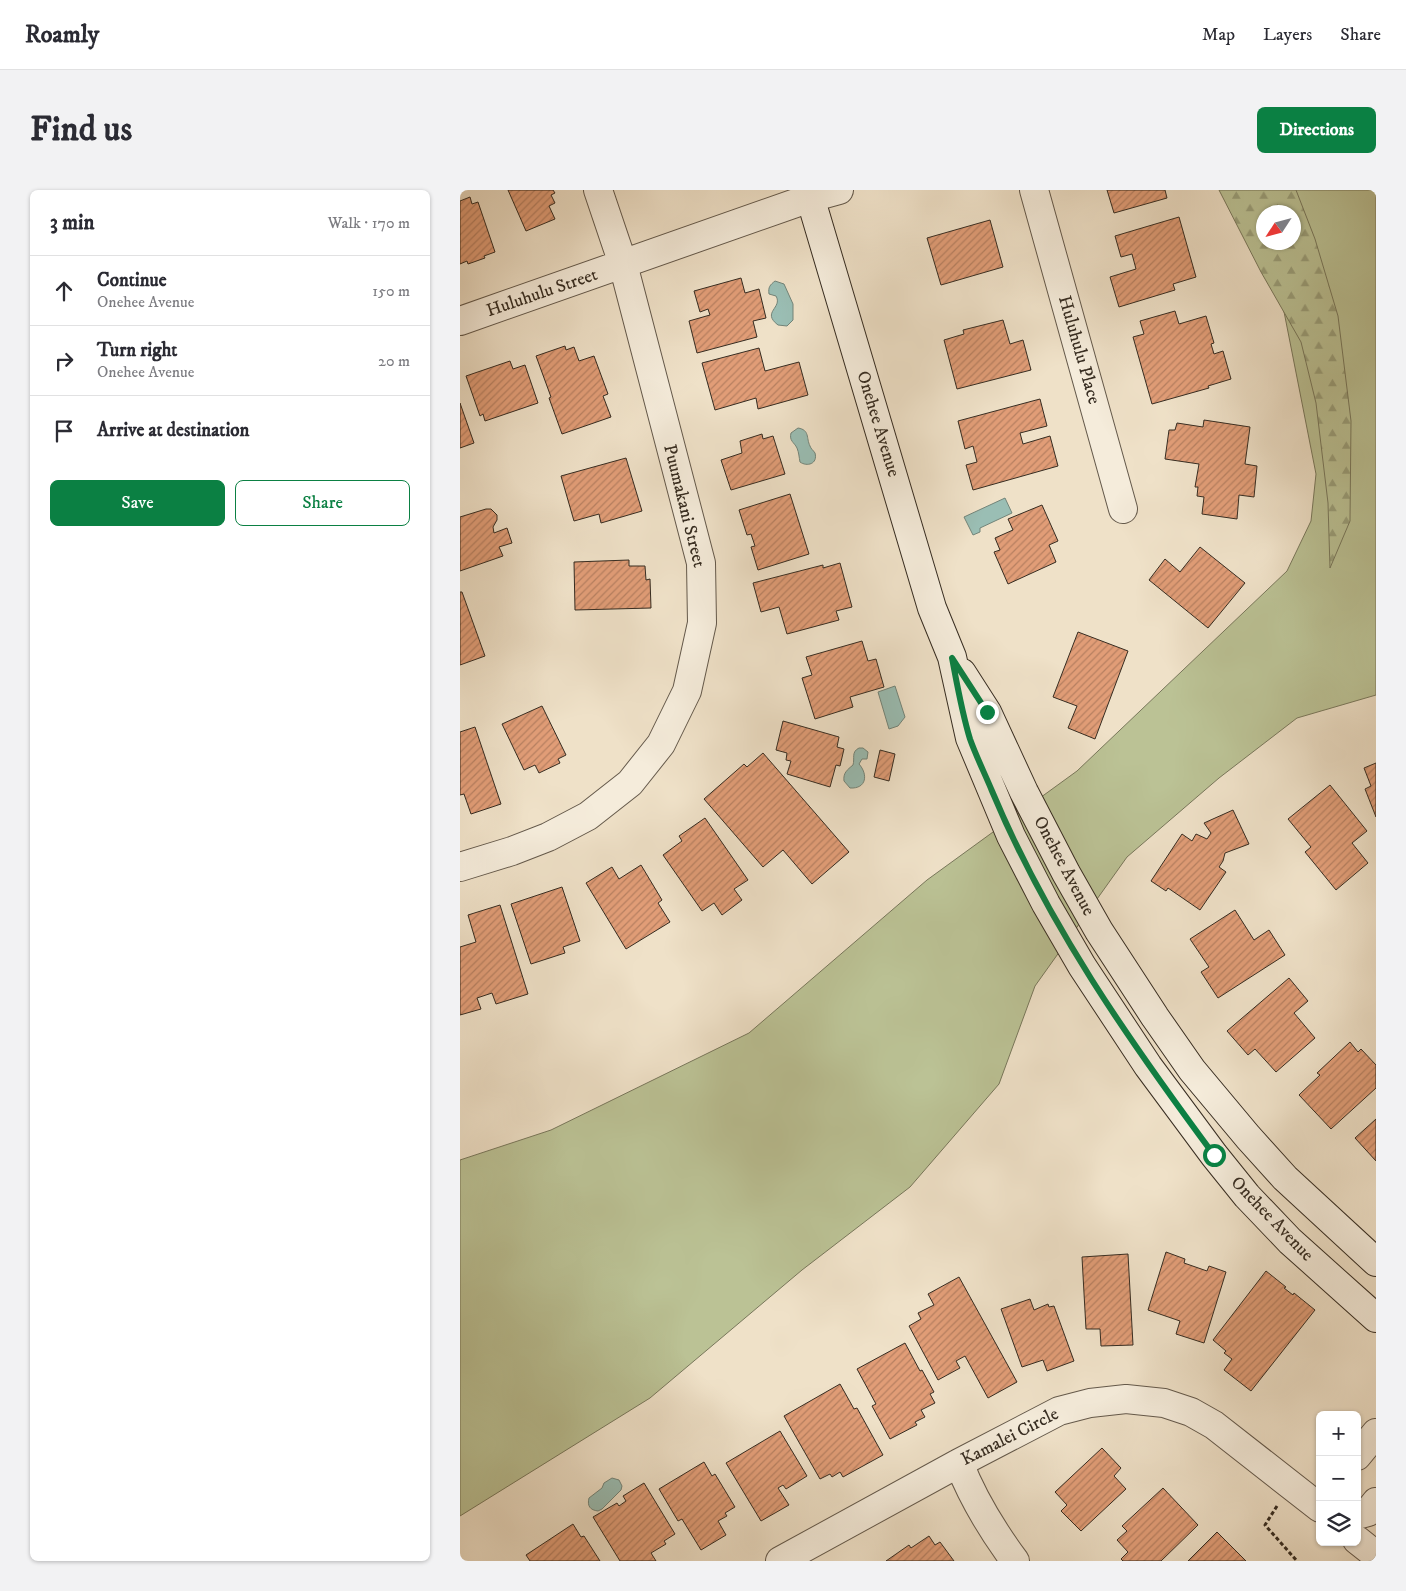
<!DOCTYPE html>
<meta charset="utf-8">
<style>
:root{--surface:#fff;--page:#f2f2f3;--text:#2b2b33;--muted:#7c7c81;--line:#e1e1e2;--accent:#0b8043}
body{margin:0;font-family:"IM FELL DW Pica",serif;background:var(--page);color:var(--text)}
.controls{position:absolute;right:15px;bottom:15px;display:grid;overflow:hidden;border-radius:8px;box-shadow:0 1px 4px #0004}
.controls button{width:45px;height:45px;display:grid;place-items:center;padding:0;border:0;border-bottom:1px solid var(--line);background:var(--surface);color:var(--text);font:25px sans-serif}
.compass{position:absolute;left:796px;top:15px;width:45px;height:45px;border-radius:50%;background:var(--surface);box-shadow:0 1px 4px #0004;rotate:234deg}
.stop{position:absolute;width:15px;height:15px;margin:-11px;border:4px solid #0b8043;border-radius:50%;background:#fff}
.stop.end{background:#0b8043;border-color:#fff;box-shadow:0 1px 5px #0008}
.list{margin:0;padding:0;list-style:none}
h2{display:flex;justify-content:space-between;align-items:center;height:65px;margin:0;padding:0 20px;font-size:21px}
h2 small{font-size:16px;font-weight:400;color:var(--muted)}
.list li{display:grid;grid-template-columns:32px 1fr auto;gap:15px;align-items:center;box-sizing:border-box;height:70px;padding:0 20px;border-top:1px solid var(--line)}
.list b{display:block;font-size:19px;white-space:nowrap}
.list p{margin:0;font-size:16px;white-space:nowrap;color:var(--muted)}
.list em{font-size:16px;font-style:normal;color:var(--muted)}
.actions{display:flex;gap:10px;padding:15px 20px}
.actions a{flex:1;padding:11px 0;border:1px solid var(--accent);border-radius:8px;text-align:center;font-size:18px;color:var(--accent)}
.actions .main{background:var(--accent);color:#fff}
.icon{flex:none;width:28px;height:28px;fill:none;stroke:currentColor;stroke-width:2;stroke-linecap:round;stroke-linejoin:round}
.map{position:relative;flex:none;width:916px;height:1371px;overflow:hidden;border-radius:8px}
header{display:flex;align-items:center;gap:30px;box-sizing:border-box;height:70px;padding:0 25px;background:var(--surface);border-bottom:1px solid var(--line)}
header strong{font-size:24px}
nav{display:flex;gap:28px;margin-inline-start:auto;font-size:18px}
.intro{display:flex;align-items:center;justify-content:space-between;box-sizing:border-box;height:120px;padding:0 30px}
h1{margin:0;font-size:35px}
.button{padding:12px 22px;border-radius:8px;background:var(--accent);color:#fff;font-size:18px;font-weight:700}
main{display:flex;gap:30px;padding:0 30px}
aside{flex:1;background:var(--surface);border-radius:8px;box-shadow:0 1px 4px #0004}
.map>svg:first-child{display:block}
.grass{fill:#bbc295;stroke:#78775b}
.forest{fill:url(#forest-firs);stroke:#78775b;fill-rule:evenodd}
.water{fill:#9abeb4;stroke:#728479}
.building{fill:url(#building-hatch);stroke:#362c21}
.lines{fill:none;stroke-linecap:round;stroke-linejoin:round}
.street-casing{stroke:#64594b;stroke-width:30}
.secondary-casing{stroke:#362c21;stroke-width:30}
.path{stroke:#362c21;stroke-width:3;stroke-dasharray:4 2.5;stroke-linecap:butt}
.street{stroke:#f5ecdb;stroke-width:28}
.secondary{stroke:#f5ecdb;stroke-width:28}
.route{stroke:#0b8043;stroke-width:6}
.labels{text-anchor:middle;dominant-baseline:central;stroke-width:4;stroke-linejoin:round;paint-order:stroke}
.street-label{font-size:18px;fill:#362c21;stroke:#f5ecdb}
</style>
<header>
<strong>Roamly</strong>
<nav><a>Map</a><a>Layers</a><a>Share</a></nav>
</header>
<div class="intro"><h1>Find us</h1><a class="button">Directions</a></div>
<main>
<aside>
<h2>3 min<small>Walk · 170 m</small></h2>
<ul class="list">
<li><svg class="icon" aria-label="ahead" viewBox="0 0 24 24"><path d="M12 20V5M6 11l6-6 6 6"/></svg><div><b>Continue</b><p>Onehee Avenue</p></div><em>150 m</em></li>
<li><svg class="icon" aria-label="right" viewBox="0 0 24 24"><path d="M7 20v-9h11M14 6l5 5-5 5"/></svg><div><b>Turn right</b><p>Onehee Avenue</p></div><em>20 m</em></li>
<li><svg class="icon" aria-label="arrive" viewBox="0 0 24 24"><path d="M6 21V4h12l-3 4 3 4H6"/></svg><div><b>Arrive at destination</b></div></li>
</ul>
<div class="actions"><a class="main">Save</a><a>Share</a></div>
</aside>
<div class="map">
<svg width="916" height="1371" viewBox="0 0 916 1371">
<defs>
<pattern id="forest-firs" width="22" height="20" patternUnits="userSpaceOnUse" patternTransform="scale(1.25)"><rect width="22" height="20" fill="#bbc295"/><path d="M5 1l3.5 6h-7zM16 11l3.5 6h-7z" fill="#999e79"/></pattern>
<pattern id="building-hatch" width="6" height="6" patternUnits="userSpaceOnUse" patternTransform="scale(1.25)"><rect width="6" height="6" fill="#e19d77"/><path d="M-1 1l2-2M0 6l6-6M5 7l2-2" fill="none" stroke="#b78061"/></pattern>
</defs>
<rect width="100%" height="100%" fill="#efe1c8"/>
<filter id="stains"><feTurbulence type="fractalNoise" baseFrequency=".004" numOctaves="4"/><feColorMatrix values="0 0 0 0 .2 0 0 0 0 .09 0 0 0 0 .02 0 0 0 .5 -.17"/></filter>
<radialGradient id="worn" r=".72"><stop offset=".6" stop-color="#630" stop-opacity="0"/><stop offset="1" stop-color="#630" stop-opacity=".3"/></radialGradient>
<path class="grass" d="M793,0H916V505L837,528L759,588L667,667L575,796L539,894L450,997L342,1080L190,1208L0,1326V970L91,940L289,843L467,690L617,581L827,381L851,331L856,284L815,76L834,52V22H804Z"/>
<path class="forest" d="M759,0H836L855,49L878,126L891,231L890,331L870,378L868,313L856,213L841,152L801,82ZM804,22H834V52H804Z"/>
<path class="water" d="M315,91L324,94L333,114V130L327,136L318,135C301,122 323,118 316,106L309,104C308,97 310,95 315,91Z
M338,238C350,240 346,248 350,256C351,259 353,260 355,263C358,274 347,277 340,272C339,267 339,263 337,258C334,252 329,251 331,243Z
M545,308L552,323L520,338V342L513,345L504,327Z
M435,496L445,527L438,536L429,539L418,502Z
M399,558H403L408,562L407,569H402L399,574C408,584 407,599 390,598L384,591C383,583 387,580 393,575C395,568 391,562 399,558Z
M152,1288L159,1290L162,1296L161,1300L142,1319L138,1321C130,1320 127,1316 129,1308L142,1298L144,1293Z"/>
<path class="building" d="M48,0H93L95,3L91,5L95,13L89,16L95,29L66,41Z
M647,0H705L707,8L654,23Z
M10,7L12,14L18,12L35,62L24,66L25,68L8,74L7,71L0,74V11Z
M719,27L736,87L713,94L715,100L659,117L650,87L676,79L672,64L661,67L655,46Z
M530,30L543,77L481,95L467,48Z
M281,88L285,103L299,99L306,128L293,131L297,147L237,163L229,131L250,125L248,119L240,122L234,101Z
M715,121L719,134L746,126L754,153L751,154L754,164L763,161L771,189L748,196L749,198L692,214L673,147L684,144L680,131Z
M543,130L550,154L563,150L571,180L497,199L484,150L504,144L503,140Z
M105,156L106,160L114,157L119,171L134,166L148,204L143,206L151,227L102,244L89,208L91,207L76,166Z
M299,158L305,181L339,172L348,205L298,219L296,208L255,220L242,173Z
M50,171L53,179L65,175L78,213L25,231L23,224L20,226L6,186Z
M580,209L587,236L560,243L563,254L590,246L598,276L513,300L506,275L517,272L513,256L505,259L498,231Z
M0,213L14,253L0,258Z
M744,230L790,237L785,274L797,276L794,307L779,305L777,329L742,324L744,307L737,306L738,297H735L739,274L705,269L709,240H715L717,233L743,237Z
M302,244L303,249L313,246L325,284L271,300L261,270L282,263L280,251Z
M166,268L182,321L141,333L139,324L114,331L101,286Z
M330,304L349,364L298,380L291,357L295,356L291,344L287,345L279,320Z
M582,315L598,351L589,355L596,372L548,394L534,362L540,360L535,348L553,340L548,329Z
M26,319H31L37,325V330L33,337L34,343L47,338L52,353L39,357L43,366L0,381V327Z
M740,357L785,393L748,438L689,390L705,369L720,382Z
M169,370V376H185L186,390L190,389L191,418L115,420L114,372Z
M380,373L392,417L376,421L379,430L327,444L319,417L301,422L293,393L363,375V378Z
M0,402H2L25,466L0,475Z
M618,442L668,461L635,549L608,538L617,516L593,507Z
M402,451L408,471L416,469L424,497L390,507L393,517L355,529L342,488L352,485L346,467Z
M82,516L106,565L98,569L100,573L79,583L75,575L64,580L42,534Z
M323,531L379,547L377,557L384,559L380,576L376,575L370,597L327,584L331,571L326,570L327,563L316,560Z
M15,537L41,614L11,624L4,604L0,605V542Z
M420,560L435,564L429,591L414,587Z
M303,563L389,662L352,694L323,660L303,677L244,609L284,574L287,577Z
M916,573V627L905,599L911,596L904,578Z
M870,595L907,641L892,653L908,673L876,700L845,662L851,657L828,629Z
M773,620L789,654L765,663L763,671L759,677L766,682L740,720L708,698L706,701L691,691L722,644L732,651L736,644L747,649L751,643L744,633Z
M245,628L288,690L274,699L282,710L262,725L254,713L242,721L203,665L222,651L219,646Z
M181,675L202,710L198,713L210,732L166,759L126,693L152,677L159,689Z
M102,697L120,751L103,757L105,763L71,774L51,714Z
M40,715L68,804L36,814L32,803L17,808L21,819L0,825V757L16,752L8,725Z
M775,720L794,750L809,740L825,765L758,808L741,782L749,777L730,749Z
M829,788L848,811L834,823L855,848L816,882L795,859L788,865L767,841Z
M890,852L898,862L901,859L916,875V898L871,939L839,905L860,885L857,883Z
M916,929V971L895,948Z
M706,1062L725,1069L724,1073L747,1081L749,1076L766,1082L744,1153L716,1144L720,1131L688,1120Z
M668,1064L673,1155L641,1156L640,1139H626L622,1067Z
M806,1081L826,1097L824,1098L833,1105L834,1103L855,1120L791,1201L764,1180L772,1169L764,1163L766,1161L753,1150Z
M499,1087L557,1192L528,1208L505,1166L496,1171L500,1178L478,1190L449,1136L461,1129L458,1123L474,1115L468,1104Z
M570,1109L574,1120L588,1114L589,1117L594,1116L614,1171L587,1181L583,1170L562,1177L541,1119Z
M445,1153L460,1181L462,1180L474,1202L470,1204L475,1213L461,1220L465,1227L455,1232L457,1235L430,1249L412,1216L416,1214L397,1179Z
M380,1194L394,1219L397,1218L423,1265L383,1287L380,1282L372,1287L370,1284L360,1289L324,1226Z
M320,1241L347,1286L326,1299L323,1295L318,1298L329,1315L301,1331L266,1273Z
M642,1258L661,1278L654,1286L666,1299L621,1341L601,1321L607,1315L595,1302Z
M244,1272L252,1286L255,1284L275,1317L265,1323L267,1326L258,1331L266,1345L241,1360L222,1329L218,1331L199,1299Z
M184,1293L215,1344L204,1351L206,1354L191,1363L196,1371H160L133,1327L157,1313L159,1316L166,1311L163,1306Z
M703,1298L738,1335L701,1371H663L661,1369L668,1362L657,1350L667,1341L662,1336Z
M113,1334L121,1347L124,1346L140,1371H70L66,1365Z
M757,1342L786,1371H728Z
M469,1346L475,1355L480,1352L494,1371H426L449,1355L451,1358Z"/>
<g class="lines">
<defs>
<path id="street" d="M574,0L663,319
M0,131L350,8L379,0
M0,677L52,661L88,647L128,626L170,593L201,554L227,501L242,433L241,373L163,74L138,0
M897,1266L916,1243
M499,1273C513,1309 532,1340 555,1371
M897,1325L908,1322L916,1312
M897,1350L916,1365
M320,1371L499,1273L599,1221L630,1213L666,1209L704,1213L731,1222L754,1235L860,1318"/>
<path id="secondary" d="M348,0L472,418L492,467L510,548L551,646L586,714L622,776L688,876L754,965L787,1006L830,1051L916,1128
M502,483L527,522L564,602L606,683L639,741L695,827L732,880L788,947L825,988L916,1072"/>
</defs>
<use href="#street" class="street-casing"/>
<use href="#secondary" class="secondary-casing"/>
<path class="path" d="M817,1316L805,1335L837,1371"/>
<use href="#street" class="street"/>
<use href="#secondary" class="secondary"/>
</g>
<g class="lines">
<path class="route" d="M527,522L492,468C497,494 502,523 510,549C516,566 525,584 532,601C588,735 668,849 754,965"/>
</g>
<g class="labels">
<g class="street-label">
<text transform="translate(82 103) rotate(-19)">Huluhulu Street</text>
<text transform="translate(619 160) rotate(74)">Huluhulu Place</text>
<text transform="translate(418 234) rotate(73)">Onehee Avenue</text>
<text transform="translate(224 316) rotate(76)">Puumakani Street</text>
<text transform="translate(604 676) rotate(62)">Onehee Avenue</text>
<text transform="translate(812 1029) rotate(46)">Onehee Avenue</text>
<text transform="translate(550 1247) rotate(-27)">Kamalei Circle</text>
</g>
</g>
<rect width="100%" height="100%" filter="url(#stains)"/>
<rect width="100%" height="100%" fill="url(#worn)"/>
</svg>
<div class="controls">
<button>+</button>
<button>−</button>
<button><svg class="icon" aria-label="layers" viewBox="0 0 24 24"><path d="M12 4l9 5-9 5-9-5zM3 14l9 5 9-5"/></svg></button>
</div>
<svg class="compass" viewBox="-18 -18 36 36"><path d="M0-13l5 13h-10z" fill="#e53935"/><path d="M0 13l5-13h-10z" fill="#7c7c81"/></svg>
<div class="stop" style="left:754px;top:965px"></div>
<div class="stop end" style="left:527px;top:522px"></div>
</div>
</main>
